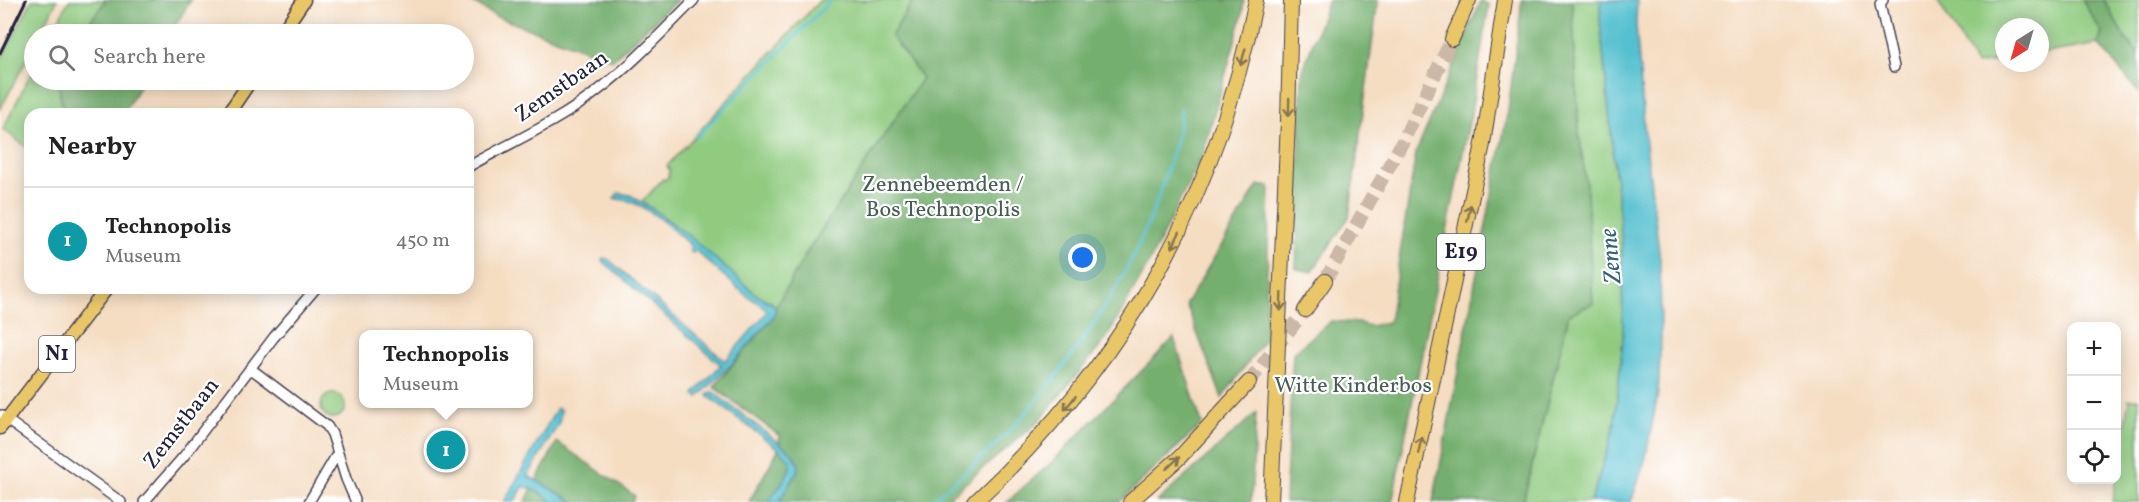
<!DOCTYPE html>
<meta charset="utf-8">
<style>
:root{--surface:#fff;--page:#f6f6f6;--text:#222;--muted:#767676;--line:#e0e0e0;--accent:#d1495b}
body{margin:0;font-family:Vollkorn,serif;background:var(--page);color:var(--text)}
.controls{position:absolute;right:18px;bottom:18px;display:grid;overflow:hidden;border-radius:12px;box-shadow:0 3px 15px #0003}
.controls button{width:54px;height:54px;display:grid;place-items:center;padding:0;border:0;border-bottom:2px solid var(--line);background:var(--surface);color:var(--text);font:30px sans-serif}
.compass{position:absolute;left:1995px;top:18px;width:54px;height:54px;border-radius:50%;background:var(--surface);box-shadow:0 3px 15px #0003;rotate:217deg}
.you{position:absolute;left:1083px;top:258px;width:21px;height:21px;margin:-15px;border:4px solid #fff;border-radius:50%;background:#1a73e8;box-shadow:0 0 0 9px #1a73e833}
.badge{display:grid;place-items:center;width:39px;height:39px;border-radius:50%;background:var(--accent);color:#fff;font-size:20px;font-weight:700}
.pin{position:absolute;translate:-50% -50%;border:3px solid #fff;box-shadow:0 2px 6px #0006}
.popup{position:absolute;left:359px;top:330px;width:174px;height:78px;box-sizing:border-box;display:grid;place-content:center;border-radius:12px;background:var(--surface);filter:drop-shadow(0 2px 4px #0005);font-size:20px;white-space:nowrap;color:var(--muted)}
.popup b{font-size:22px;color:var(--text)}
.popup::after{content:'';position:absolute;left:50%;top:100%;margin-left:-12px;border:12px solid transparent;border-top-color:var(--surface)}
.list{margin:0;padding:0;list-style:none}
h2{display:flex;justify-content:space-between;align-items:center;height:78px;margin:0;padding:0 24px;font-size:26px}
h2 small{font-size:20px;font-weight:400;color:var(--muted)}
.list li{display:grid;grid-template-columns:39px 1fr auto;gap:18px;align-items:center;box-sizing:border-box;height:108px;padding:0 24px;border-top:2px solid var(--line)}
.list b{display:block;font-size:22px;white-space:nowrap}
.list p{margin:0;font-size:20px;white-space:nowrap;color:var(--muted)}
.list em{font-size:20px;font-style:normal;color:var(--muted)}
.icon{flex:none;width:33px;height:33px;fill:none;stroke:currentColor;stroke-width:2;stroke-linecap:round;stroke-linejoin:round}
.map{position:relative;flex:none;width:2139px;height:502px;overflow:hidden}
.search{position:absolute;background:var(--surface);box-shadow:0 3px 15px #0003;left:24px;top:24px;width:450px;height:66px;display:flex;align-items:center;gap:15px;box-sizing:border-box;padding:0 21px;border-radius:33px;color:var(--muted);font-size:22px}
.panel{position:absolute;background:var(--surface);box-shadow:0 3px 15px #0003;left:24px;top:108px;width:450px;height:186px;border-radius:18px}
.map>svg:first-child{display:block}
.green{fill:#90cb80;stroke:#59765e;stroke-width:1.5}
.forest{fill:#74af6e;stroke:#4b6854;stroke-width:1.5}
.water{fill:#55c0cf;stroke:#3c7185;stroke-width:1.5}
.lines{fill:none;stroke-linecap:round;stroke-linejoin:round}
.stream{stroke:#55c0cf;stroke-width:3}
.highway-tunnel{stroke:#cbb8a7;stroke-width:14;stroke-dasharray:14 7;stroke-linecap:butt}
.minor-casing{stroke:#423e4f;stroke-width:12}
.major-casing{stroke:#423e4f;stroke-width:15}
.highway-casing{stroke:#423e4f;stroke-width:16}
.minor{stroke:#fff;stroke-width:9}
.major{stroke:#e9c769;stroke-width:12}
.highway{stroke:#e9c769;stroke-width:14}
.rail{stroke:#22223b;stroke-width:3}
.oneway{stroke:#867452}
.labels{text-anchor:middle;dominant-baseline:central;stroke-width:4.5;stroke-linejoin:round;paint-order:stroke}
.shield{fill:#fff;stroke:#646476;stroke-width:1.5}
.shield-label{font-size:21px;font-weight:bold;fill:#22223b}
.street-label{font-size:22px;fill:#22223b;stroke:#fff}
.park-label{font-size:22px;fill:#485d53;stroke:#fff}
.water-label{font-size:24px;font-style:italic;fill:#366176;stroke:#fff}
</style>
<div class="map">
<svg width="2139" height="502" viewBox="0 0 2139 502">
<rect width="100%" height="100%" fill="#fff"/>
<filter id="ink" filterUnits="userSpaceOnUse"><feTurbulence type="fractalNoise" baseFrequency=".0167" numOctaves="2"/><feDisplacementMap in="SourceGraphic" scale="12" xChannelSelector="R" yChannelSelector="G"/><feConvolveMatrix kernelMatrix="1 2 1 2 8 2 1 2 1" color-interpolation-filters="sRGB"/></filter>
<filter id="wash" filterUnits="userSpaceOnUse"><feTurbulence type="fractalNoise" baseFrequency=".008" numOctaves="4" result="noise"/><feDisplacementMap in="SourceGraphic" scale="24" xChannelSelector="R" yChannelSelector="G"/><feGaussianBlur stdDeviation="1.35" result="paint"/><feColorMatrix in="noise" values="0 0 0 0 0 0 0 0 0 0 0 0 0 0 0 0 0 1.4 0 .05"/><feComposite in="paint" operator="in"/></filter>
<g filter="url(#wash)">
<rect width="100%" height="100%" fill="#f5ddc2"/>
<path class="green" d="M32,0H57L40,34H34V45L0,110V61Z
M69,0H106L81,34H51Z
M820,0H1208L749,502L778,450L780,436L714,387L774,316L776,310L772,302L758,296L688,235L642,202L663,179L665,180L669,176L668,174L670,171L667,166Z
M1572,0H1601L1600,21L1622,242L1623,340L1614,428L1591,502H1523L1569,314L1587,191L1579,133Z
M1937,0H2082L2102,33L2098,44L2040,54V27H2004V60L1976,65Z
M2104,0H2139V55L2125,38Z
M34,67V80H58L63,114H30V150L3,129Z
M321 406a12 12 0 1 1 24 0a12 12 0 1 1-24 0Z
M2129,399H2139V502H2112Z"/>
<path class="forest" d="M106,0H191L170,34H81Z
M468,0H677L612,60L495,16Z
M913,0H1244L1242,16L1203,154L1149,263L1106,339L1039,421L943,502H749L778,450L780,436L714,387L774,316L776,306L809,249L922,78L891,36Z
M1328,0H1378L1349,217L1312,272L1296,269L1302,73Z
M1522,0H1572L1579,132L1587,191L1593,304L1569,314L1523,502H1433L1508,110Z
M2082,0H2104L2125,38L2139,55V93L2098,44L2102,33Z
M1481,1L1489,5L1470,118L1392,502H1285L1293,353L1331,321L1359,323L1370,326L1389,322L1416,153Z
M58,80H143L123,114H63Z
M1258,185L1270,187L1265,339L1222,398L1186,304Z
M1174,338L1202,424L1119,502H1007L1054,460Z
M1256,413L1251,502H1157Z
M557,442L635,496L632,502H525Z"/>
<path class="water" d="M1601,0H1637L1636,25L1645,136L1660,259L1661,337L1658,394L1645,460L1631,502H1591L1614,428L1623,340L1622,242L1600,21Z
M618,193L630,195L653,209L688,235L758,296L776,306L774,316L730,366L698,397L694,394L721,365L602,260L603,258L608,259L725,361L767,312L765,308L743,293L696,251L692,253L689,250L691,246C670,227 641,198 614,199Z
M713,392L791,452L799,463L798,471L779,502H768C774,494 793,471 790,462C789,458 783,453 780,450L708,396L709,393Z
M557,408L561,410L559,423L528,476L574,502H554L539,492L524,486L514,502H504Z"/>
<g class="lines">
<path class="stream" d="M696,137L831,0
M930,502C959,478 986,455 1012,428C1029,411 1044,391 1059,372C1107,310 1147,243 1168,167C1174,147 1180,131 1181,109"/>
</g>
</g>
<g filter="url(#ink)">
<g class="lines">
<path class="highway-tunnel" d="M1325,281L1403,141L1452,39
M1249,382L1305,310"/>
<defs>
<path id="minor" d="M1883,0L1880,4L1894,67
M468,167C511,142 557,123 596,92C632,65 663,31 694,0
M250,368L327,426L332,434L346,479L355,500
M0,415L121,502
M144,502L184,456L274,337L316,288
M309,502L337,454"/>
<path id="major" d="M281,34L304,0
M228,114L251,80
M0,428L107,288"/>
<path id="highway" d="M1452,39L1469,0
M1305,310L1325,281
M975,502C1126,361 1215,203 1256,0
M1130,502L1180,457L1249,382
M1271,502L1288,121L1291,0
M1407,502L1483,144L1505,0"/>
</defs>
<use href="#minor" class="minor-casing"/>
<use href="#major" class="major-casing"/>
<use href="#highway" class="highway-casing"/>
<use href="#minor" class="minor"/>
<use href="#major" class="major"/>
<use href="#highway" class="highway"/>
<path class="rail" d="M0,53L26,0"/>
</g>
<defs><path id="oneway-shaft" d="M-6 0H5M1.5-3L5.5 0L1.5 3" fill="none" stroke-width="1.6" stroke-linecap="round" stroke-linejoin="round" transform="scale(1.5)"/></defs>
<g class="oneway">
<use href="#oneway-shaft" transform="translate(1243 57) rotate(106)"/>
<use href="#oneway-shaft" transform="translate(1289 107) rotate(91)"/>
<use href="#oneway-shaft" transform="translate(1469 213) rotate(-78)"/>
<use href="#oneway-shaft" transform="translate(1176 240) rotate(115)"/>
<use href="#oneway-shaft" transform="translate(1281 302) rotate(92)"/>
<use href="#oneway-shaft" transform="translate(1070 403) rotate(129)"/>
<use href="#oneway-shaft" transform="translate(1420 445) rotate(-78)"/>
<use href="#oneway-shaft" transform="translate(1173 463) rotate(-42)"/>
</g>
</g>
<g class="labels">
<g class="shield">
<rect x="1437" y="234" width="48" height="36" rx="4.5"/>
<rect x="39" y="336" width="36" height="36" rx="4.5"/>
</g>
<g class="shield-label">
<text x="1461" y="252">E19</text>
<text x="57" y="354">N1</text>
</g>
<g class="street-label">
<text transform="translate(562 87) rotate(-35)">Zemstbaan</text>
<text transform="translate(182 424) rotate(-52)">Zemstbaan</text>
</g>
<g class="park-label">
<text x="943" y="185">Zennebeemden /<tspan x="943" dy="25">Bos Technopolis</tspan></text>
<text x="1353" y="386">Witte Kinderbos</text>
</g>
<g class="water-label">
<text transform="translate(1612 256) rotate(-95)">Zenne</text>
</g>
</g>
</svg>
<div class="controls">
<button>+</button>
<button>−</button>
<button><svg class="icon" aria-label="locate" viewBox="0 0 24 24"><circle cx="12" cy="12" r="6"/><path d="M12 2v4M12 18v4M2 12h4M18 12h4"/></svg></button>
</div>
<svg class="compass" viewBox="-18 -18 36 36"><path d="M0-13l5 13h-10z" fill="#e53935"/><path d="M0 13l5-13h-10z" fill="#767676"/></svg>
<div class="you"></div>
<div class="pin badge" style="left:446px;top:450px;background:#0f9aa8">1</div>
<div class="popup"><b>Technopolis</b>Museum</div>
<div class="search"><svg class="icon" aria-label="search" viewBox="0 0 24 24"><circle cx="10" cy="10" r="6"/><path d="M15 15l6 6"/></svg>Search here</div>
<section class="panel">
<h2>Nearby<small></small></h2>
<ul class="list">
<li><span class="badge" style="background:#0f9aa8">1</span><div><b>Technopolis</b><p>Museum</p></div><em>450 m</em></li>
</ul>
</section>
</div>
